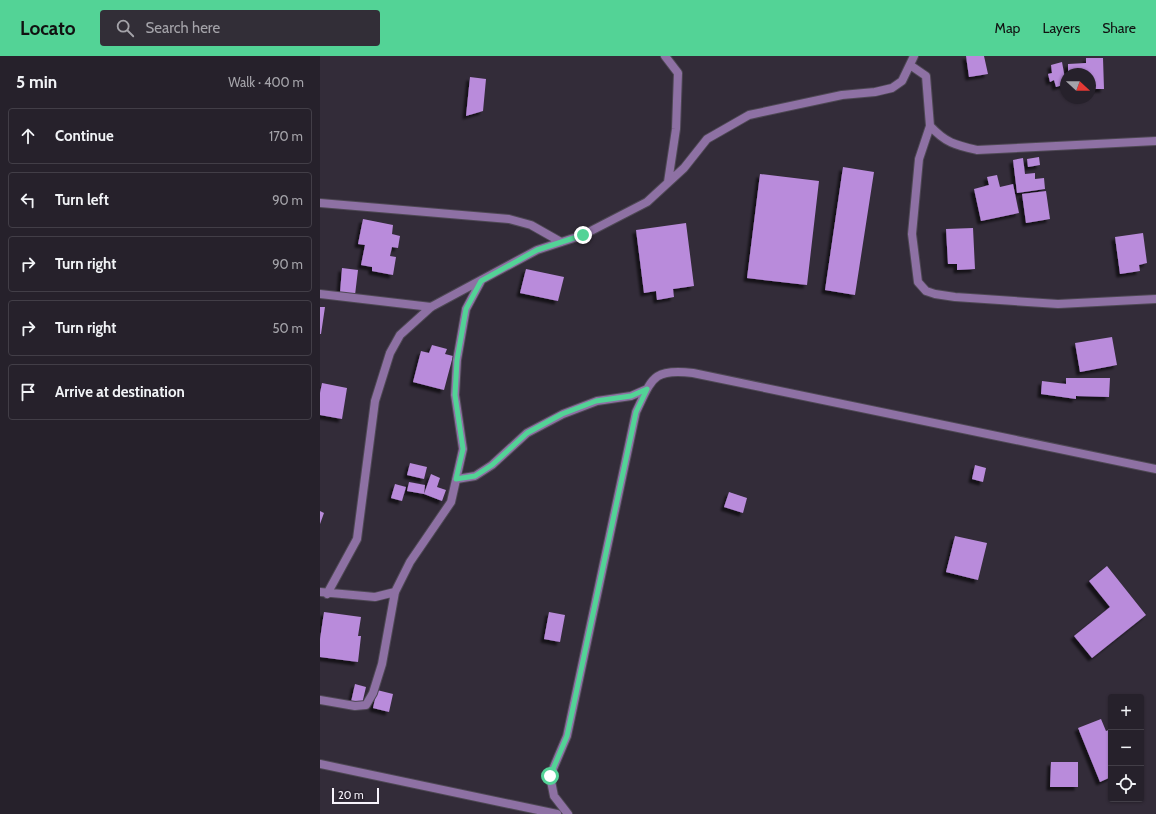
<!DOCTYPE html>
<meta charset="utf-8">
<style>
:root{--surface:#26212b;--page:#322e37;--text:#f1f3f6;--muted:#a4a3a9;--line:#423e47;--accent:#53d396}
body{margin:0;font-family:Cabin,sans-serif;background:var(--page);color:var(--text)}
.controls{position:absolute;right:12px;bottom:12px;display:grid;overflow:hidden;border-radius:4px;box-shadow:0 1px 3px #0004}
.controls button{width:36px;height:36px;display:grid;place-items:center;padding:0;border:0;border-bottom:1px solid var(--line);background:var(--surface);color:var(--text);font:20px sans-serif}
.compass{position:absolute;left:740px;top:12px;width:36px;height:36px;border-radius:50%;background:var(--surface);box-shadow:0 1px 3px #0004;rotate:111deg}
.scale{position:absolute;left:12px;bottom:10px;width:47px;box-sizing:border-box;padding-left:4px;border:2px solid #f7f3fb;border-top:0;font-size:11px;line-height:14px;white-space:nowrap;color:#f7f3fb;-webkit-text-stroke:3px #29232f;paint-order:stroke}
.stop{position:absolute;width:12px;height:12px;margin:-9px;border:3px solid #53d396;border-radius:50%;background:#fff}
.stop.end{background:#53d396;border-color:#fff;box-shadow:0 1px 4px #0008}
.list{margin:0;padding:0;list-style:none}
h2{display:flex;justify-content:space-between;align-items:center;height:52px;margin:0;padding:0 16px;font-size:17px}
h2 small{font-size:13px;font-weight:400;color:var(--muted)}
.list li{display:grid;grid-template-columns:26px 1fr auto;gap:12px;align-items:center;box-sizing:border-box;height:56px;margin:0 8px 8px;padding:0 8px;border:1px solid var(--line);border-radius:4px}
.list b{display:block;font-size:15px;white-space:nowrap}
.list em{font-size:13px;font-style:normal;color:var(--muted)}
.icon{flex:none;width:22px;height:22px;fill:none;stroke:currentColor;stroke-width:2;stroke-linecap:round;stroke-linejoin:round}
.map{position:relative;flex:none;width:836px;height:758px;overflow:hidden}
header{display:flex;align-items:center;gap:24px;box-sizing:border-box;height:56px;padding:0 20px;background:var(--accent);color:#111}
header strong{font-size:19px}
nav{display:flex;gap:22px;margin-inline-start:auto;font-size:14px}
.search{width:280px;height:36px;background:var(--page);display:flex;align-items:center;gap:10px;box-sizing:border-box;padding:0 14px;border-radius:4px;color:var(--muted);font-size:15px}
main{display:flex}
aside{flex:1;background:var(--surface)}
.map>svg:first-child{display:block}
.building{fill:#b98bdb;filter:url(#shadow)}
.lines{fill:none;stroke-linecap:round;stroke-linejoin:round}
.lane-casing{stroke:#4e4854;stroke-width:10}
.street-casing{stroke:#4e4854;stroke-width:10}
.lane{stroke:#8e71a4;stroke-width:8}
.street{stroke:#8e71a4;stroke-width:8}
.route{stroke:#53d396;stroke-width:5}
</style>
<header>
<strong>Locato</strong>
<div class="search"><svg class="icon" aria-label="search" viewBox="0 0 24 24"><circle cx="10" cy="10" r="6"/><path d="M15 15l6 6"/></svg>Search here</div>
<nav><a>Map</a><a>Layers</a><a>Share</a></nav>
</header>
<main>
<aside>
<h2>5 min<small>Walk · 400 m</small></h2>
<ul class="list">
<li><svg class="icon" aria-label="ahead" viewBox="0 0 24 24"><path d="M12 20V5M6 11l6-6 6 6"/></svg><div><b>Continue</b></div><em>170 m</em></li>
<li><svg class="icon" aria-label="left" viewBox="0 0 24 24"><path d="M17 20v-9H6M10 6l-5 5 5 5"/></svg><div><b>Turn left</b></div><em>90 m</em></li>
<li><svg class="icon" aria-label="right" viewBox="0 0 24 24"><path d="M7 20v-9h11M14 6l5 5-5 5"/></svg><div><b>Turn right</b></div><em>90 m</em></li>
<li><svg class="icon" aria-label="right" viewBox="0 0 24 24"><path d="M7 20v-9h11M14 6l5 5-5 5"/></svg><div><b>Turn right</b></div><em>50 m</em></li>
<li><svg class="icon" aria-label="arrive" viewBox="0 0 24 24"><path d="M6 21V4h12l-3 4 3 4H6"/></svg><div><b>Arrive at destination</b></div></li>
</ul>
</aside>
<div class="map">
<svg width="836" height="758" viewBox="0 0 836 758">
<defs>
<filter id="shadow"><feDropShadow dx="-3.5" dy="3.5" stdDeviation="1" flood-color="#0009"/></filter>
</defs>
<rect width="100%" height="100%" fill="#332c39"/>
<path class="building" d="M646,0H664L668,18L649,21Z
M766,2H783L784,33H773V36L770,37V18H748V8L766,7Z
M742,6L746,28L736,31L734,24L730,26L728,18L732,17L731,9Z
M150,21L166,23L163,55L146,60Z
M719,101L720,109L708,111L707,103Z
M703,102L705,118L715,117V123L724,122L725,133L697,137L693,104Z
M523,111L554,116L535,239L505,234Z
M440,118L499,125L487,229L427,222Z
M677,119L680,131L693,128L699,157L661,165L654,133L669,129L667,121Z
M726,135L730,163L706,167L702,138Z
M43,163L73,169L72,178L80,180L78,192L72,191L70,200L76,201L73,219L52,215V211L41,209L45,189L38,188Z
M366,167L374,230L353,233L354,241L337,244L336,235L324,237L316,174Z
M653,172L655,213L637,214V208H628L626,173Z
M823,177L827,207L819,209L820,215L800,218L795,181Z
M22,212L38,214L35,239L20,237Z
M206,213L244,221L238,245L200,237Z
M0,251H5L1,278H0Z
M792,281L797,309L760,316L755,287Z
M112,289L127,293L125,298L133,300L124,334L93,326L101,295L109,297Z
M746,322H790L789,341L756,340V343L721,338L722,325L746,328Z
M2,327L27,332L22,363L0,359V337Z
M90,407L107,411L104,423L87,419Z
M655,409L666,412L663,426L652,423Z
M111,418L120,422L117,431L126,434L122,445L104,438Z
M89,426L105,429L104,438L87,435Z
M75,428L86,431L82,445L71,442Z
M409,436L427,442L423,457L404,451Z
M0,455L4,457L0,468Z
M635,480L667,487L658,524L626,516Z
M787,510L826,559L772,602L754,580L790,551L769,525Z
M4,556L41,561L38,580H41L38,606L0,601V583Z
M229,556L245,559L240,586L224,583Z
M35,628L46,631L42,648L31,646Z
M57,634L73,638L69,656L53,652Z
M781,663L786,675L791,673V721L780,726L758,672Z
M731,706H758V731H730Z"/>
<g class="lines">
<defs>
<path id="lane" d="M137,423L155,420L172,409L207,377L243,358L277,345L311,340L327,333
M0,708L237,758
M248,758L234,740L230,720L247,680L316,356C332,323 332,312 373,317L836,413"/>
<path id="street" d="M345,0L358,17L356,73L348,126
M590,9L606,20L610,70C626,87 635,89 657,94L836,85
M610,70L599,103L592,178L598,226L606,235L615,238L635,241L738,248L836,243
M0,147L189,163L211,169L241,186
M0,238L111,251
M0,536L55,541L75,536
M7,538L37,483L55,345L70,297L80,279L111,251L217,194L263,179L327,146L364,112L387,83L429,59L522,39L555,36L572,32L582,25L594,0
M0,644L35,650L46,649L53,637L62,608L75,536L90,506L131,446L143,393L135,339L137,304L146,253L161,225"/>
</defs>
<use href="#lane" class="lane-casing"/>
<use href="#street" class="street-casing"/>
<use href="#lane" class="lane"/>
<use href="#street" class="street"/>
</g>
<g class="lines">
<path class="route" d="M230,720L247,680L316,356L327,333L311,340L276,345L242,358L207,377L172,409L155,420L136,423L143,393L135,339L137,304L146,253L161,225L217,194L263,179"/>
</g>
</svg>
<div class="controls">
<button>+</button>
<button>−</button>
<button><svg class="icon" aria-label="locate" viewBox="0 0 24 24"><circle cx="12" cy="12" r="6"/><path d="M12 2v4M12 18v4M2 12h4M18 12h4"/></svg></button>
</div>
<svg class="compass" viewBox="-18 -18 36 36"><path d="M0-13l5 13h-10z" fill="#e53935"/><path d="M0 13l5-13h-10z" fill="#a4a3a9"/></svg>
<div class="scale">20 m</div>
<div class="stop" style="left:230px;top:720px"></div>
<div class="stop end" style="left:263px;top:179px"></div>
</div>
</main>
